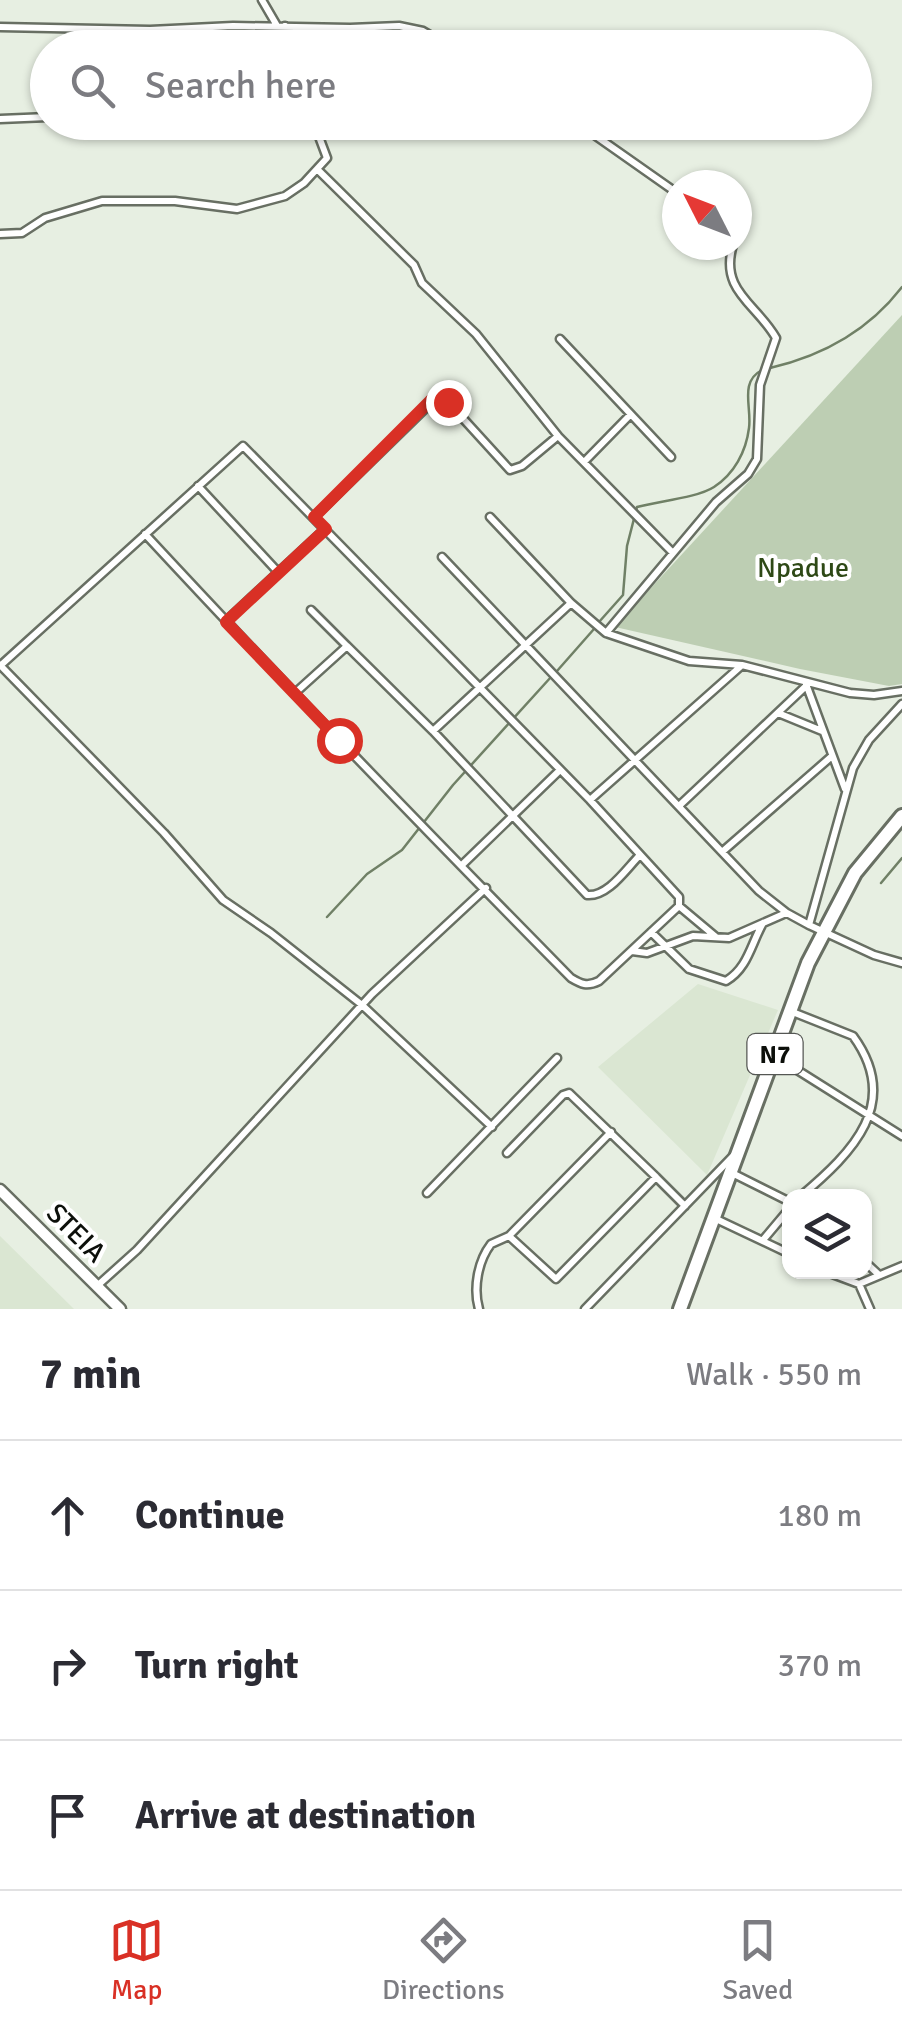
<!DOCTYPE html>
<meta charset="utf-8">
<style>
:root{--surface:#fff;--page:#f7f7f7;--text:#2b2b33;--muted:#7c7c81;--line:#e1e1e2;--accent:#d93025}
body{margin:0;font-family:Signika,sans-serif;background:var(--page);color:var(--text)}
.controls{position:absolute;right:30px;bottom:30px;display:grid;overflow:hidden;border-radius:20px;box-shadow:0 2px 8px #0004}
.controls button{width:90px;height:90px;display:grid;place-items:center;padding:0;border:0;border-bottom:2px solid var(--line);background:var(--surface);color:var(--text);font:50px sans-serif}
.compass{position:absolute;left:662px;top:170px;width:90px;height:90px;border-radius:50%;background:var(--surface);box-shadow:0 2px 8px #0004;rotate:312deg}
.stop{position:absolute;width:30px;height:30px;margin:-22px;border:8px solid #d93025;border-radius:50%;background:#fff}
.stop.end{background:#d93025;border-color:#fff;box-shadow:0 2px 10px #0008}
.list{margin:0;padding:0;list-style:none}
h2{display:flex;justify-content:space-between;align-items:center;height:130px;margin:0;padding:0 40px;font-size:42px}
h2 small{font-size:32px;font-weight:400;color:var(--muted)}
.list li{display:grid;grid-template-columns:65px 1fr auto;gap:30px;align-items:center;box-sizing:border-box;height:150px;padding:0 40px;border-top:2px solid var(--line)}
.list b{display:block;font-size:38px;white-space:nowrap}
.list em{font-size:32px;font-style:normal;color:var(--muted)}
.icon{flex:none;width:55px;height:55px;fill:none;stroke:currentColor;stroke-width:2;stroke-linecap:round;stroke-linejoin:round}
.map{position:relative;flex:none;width:902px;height:1309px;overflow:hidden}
.search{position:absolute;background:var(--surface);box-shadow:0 2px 8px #0004;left:30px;right:30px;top:30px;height:110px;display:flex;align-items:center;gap:25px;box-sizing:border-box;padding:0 35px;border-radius:55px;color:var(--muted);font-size:38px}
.sheet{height:580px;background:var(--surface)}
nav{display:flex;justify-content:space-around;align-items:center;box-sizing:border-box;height:140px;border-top:2px solid var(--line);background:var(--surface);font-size:28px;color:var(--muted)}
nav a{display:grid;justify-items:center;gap:5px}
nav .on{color:var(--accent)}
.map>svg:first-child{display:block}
.built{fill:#dae6d2}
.green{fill:#bdceb3}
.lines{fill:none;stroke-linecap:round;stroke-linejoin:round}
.stream{stroke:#708066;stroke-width:2.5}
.street-casing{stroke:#686f63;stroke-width:11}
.primary-casing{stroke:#686f63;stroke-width:15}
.highway-casing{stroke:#686f63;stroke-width:18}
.street{stroke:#fff;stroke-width:6}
.primary{stroke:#fff;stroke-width:10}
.highway{stroke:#fff;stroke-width:12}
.route{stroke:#d93025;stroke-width:12}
.labels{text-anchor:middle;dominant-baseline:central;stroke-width:8;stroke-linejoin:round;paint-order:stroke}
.shield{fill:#fff;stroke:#555754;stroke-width:2.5}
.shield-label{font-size:25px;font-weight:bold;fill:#0c0f0a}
.park-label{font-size:28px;fill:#2e4916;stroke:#fff}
.street-label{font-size:28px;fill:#0c0f0a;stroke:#fff}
</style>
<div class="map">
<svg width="902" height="1309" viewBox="0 0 902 1309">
<rect width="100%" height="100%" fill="#e7efe2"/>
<path class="built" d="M698,984L778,1010L707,1175L598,1067Z
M0,1236L74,1309H0Z"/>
<path class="green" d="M902,315V684L889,686L800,669L615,627Z"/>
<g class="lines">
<path class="stream" d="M770,368C822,356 869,330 902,287
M599,622L623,595L627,546L637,507C658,501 697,498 714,487C734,474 746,452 749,428C752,407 739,382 762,370
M557,671L594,629
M881,883L902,858
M327,917L367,874L402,850L453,785L551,677"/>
<defs>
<path id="street" d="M262,0L276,24
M0,27L150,30L233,26L350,28L399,26L423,31L452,48
M284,48L285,26
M0,119L48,117
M576,122L677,193
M0,234L22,233L45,218L102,201H175L237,209L285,196L304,183L327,158L318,134L303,122
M560,339L671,457
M558,436L673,553
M584,462L630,415
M198,486L278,572
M314,517L437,397L448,402L510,470L522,466L558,436L476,334L422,283L414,265L318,170
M490,517L571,603L606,633L689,661L742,665L850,693L874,695L902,691
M442,557L759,891L787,913L809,925
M311,610L347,646
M226,621L325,529
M606,633L716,502L748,474L757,459L760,385L776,338C757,304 719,291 733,245
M0,665L164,833L223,900L271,933L362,1005L492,1127
M0,666L243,446L590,800L679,897V906L599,981C587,987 581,984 571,978C427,832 285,685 145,534
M806,684L845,789
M295,693L347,646L433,731L571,603
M902,704L869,740L853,768L809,925L874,955L902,963
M778,713L822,731
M433,731L587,895C608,897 626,869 640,855
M590,800L741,666
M680,805L806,686
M722,852L832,756
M463,864L560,770
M679,906L716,937
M651,932L689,969L726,981C748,968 751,944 763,923
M632,951L647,953L693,936L729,938L786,913
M790,1011L853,1036C902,1103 853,1152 801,1196
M775,1056L902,1136
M507,1153L563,1095L569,1093L656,1177L556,1279L509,1236
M732,1173L790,1202
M656,1177L685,1206
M427,1193L557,1058
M714,1218L790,1254
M763,1240L790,1208
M864,1261L878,1274
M827,1272L859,1284L902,1266
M859,1284L870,1309
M97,1286L137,1250L372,994L486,888
M479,1309C473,1288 478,1261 491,1244L509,1236L611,1132
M585,1309L734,1155"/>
<path id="primary" d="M0,1190L120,1309"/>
<path id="highway" d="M680,1309L808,963L855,873L902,816"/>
</defs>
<use href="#street" class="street-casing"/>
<use href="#primary" class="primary-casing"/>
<use href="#highway" class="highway-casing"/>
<use href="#street" class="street"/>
<use href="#primary" class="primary"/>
<use href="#highway" class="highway"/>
</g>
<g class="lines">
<path class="route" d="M339,740L226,622L326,529L314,517L432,399L442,397L448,402"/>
</g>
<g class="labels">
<rect class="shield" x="747.5" y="1034" width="55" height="40" rx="8"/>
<g class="shield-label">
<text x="775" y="1054">N7</text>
</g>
<g class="park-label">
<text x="803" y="568">Npadue</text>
</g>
<g class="street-label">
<text transform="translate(76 1233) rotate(45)">STEIA</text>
</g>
</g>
</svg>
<div class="controls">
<button><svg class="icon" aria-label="layers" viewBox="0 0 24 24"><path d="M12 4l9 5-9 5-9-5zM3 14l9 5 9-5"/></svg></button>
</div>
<svg class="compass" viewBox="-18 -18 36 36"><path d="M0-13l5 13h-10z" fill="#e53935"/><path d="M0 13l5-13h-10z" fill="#7c7c81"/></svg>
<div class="stop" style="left:339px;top:740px"></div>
<div class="stop end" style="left:448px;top:402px"></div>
<div class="search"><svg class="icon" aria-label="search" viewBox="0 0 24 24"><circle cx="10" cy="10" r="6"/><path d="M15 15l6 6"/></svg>Search here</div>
</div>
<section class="sheet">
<h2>7 min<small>Walk · 550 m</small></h2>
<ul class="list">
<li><svg class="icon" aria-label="ahead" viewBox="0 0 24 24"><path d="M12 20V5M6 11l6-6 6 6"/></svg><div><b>Continue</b></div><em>180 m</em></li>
<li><svg class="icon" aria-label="right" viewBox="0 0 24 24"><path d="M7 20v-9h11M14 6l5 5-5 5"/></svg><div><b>Turn right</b></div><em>370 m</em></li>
<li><svg class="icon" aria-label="arrive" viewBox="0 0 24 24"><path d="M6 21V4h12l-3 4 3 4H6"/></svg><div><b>Arrive at destination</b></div></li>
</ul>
</section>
<nav>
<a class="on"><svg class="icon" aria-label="map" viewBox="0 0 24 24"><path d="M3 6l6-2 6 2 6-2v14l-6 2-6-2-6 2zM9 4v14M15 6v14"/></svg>Map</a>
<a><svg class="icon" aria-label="directions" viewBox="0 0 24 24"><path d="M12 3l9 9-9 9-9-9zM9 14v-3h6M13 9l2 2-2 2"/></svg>Directions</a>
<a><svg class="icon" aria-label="saved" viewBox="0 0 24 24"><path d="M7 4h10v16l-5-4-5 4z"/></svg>Saved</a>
</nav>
